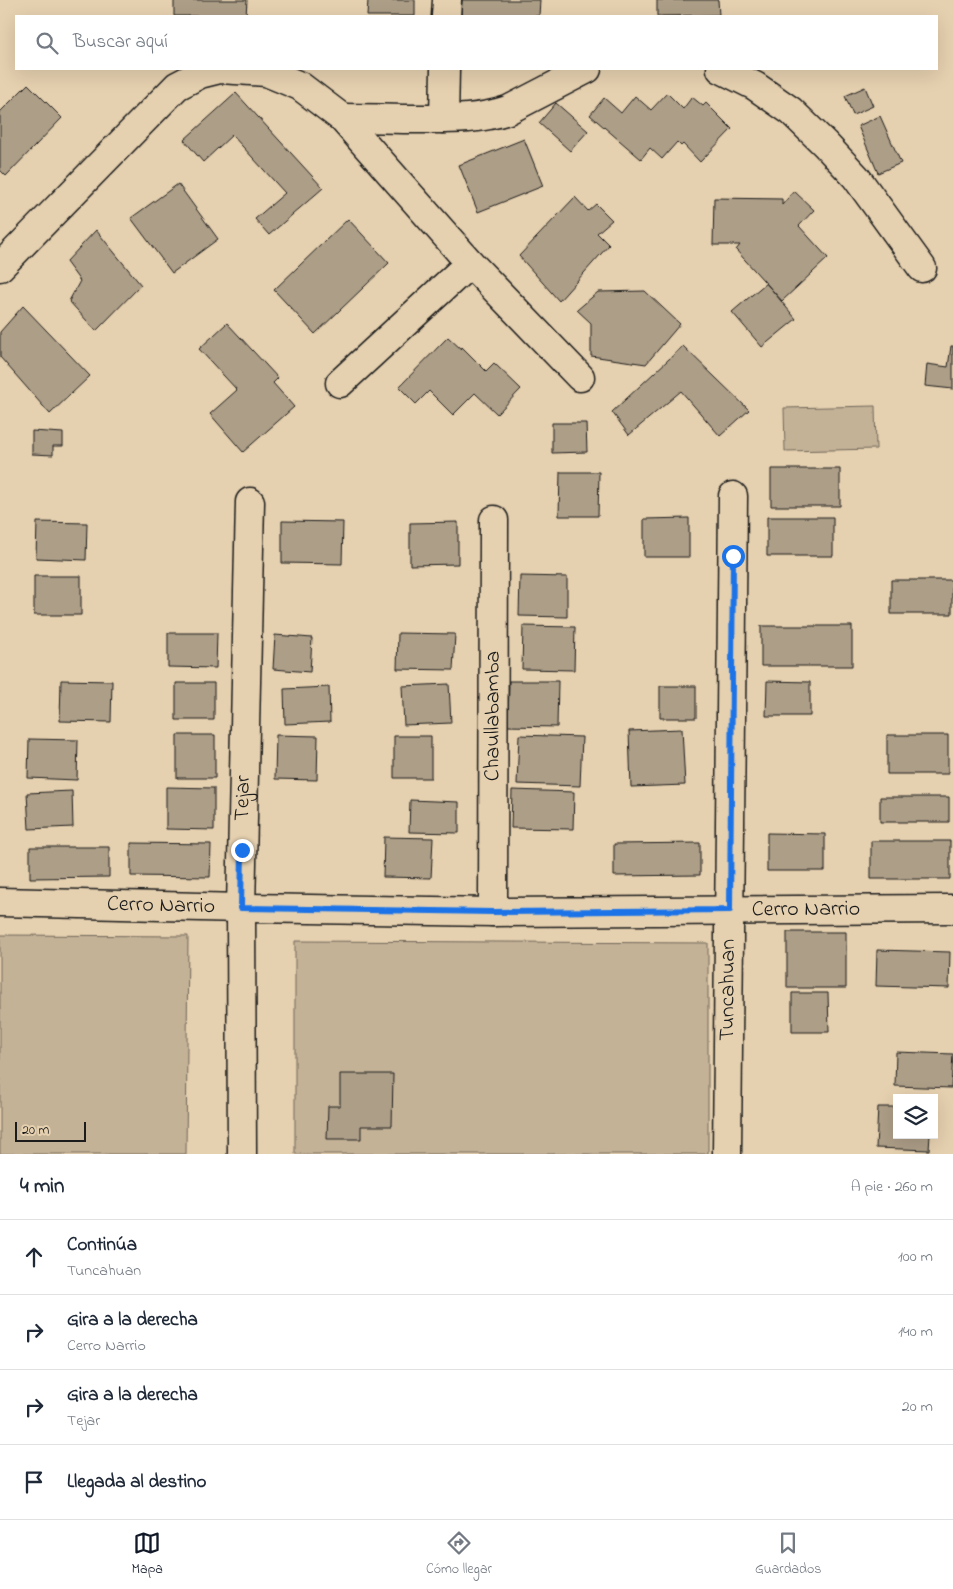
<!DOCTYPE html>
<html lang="es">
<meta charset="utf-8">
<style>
:root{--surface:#fff;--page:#f2f2f3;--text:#1f2937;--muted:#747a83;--line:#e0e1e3;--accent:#111827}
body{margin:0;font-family:"Indie Flower",sans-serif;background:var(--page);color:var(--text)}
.controls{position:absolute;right:15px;bottom:15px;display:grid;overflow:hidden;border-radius:0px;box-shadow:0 5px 20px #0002}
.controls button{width:45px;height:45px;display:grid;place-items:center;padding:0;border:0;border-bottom:1px solid var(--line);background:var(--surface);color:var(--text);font:25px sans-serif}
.scale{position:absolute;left:15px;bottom:12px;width:71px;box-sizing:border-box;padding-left:5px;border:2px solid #1c1c1c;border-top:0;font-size:14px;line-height:18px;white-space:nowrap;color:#1c1c1c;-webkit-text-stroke:4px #e5d0af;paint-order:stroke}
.stop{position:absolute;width:15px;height:15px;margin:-11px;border:4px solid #1a73e8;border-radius:50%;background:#fff}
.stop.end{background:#1a73e8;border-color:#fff;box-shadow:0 1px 5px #0008}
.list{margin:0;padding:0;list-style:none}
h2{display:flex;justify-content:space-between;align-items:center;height:65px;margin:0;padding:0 20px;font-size:21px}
h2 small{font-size:16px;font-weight:400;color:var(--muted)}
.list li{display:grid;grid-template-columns:32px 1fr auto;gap:15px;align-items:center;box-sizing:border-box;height:75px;padding:0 20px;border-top:1px solid var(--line)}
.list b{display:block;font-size:19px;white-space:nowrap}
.list p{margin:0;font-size:16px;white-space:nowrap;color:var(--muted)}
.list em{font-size:16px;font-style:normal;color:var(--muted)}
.icon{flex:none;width:28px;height:28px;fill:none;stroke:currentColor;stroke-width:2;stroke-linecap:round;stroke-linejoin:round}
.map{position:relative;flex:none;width:953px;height:1154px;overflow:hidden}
.search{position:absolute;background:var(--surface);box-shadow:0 5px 20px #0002;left:15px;right:15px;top:15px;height:55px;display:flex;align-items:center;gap:12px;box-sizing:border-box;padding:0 18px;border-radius:0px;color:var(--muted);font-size:19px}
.sheet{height:365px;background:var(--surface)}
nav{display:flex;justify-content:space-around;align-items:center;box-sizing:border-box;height:70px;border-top:1px solid var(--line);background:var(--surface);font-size:14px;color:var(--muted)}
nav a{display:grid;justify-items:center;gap:2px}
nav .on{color:var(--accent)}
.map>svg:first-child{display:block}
.green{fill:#c4b297;stroke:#70675a}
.building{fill:#ad9e87;stroke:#1c1c1c}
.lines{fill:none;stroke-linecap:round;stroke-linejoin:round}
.minor-casing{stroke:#1c1c1c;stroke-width:31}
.minor{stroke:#e5d0af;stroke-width:28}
.route{stroke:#1a73e8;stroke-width:6}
.labels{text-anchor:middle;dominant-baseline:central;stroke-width:4;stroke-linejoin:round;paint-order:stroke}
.street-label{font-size:22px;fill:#1c1c1c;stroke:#e5d0af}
</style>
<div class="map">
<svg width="953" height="1154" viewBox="0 0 953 1154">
<rect width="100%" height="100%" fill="#e5d0af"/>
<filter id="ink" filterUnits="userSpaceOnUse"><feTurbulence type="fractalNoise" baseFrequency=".02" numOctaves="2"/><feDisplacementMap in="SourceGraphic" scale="10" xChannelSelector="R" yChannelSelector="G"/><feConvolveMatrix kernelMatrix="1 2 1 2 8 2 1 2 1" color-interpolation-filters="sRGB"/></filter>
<g filter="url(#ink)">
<path class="green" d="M875,406L876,449L785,451L784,408Z
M0,935L188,936L186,1154H0Z
M295,941L708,943V1154H295Z"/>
<path class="building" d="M174,0H247L246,16H174Z
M368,0H415V16H367Z
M462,0H540L539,16H461Z
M657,0H718L719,15L657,16Z
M28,84L62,118L6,176L0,170V112Z
M865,87L873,106L853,115L845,96Z
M236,93L323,188L269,235L255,219L285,193L232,135L203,162L184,140Z
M667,93L683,109L692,97L703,106L706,103L732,129L700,162L683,144L681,146L677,142L662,159L650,148L641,159L590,115L604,98L621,113L635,96L651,110Z
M556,103L588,131L570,151L539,123Z
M880,116L901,163L878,173L858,126Z
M524,139L543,186L478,212L459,165Z
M178,184L218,239L172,273L131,218Z
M794,191L814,210L799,226L828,258L782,301L736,250L740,245H713L714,198L782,199V205Z
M575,197L588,211L596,204L612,220L597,233L609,245L559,301L519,256Z
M348,219L389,263L315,334L274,290Z
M96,230L141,285L96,331L69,301L80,281L66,262Z
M766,283L796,319L762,347L732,312Z
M645,291L680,324L646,364L591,356V323L577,310L598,292Z
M23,306L90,376L50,414L0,357V332Z
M227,323L278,378L273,383L294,407L243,452L210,414L237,390L199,349Z
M448,337L461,349L462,347L486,371L494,363L521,389L497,414L475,393L453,415L429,391L416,404L399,387Z
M683,346L749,410L720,436L681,391L629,435L612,412Z
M951,346H953V389L925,386L927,364L948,367Z
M552,423H586L587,452L552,453Z
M32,431L63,433V446H53V455L32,454Z
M771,469H840V506H771Z
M560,472H599L598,516H559Z
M767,517H833V556H767Z
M689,518V557H644V519Z
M282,521L343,522L342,564L282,563Z
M37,522L87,523L86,560L36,558Z
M458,522V564L410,565V523Z
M34,576H81V615H34Z
M520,576L567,577V617L519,616Z
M891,580H952V614H891Z
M523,626L575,627L574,670L522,669Z
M761,626H852V666H761Z
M168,633H217L216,668L168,667Z
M398,633L455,634L453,670L397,669Z
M275,635L312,638L310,672L273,669Z
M61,680L112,681L111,722L60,721Z
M509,681H558L557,727L508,726Z
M767,681L810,682V716H766Z
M176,683H214V720H176Z
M449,684L451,723L404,725L402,686Z
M660,686H696V718H660Z
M329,687L330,722L285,724L284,689Z
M682,729L685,785L631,787L629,731Z
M177,735H215V778H177Z
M276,735L318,736L317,780L275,779Z
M519,735L582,737L580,786L517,784Z
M887,735H948V774H887Z
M394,736H431V778H394Z
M29,739L78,740L77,780L28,778Z
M166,787L214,788V830L166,829Z
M512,790L574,792L573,829L511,828Z
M72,791L73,827L29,829L27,793Z
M880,797H949V822H880Z
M410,800L459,802V833L409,832Z
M767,833L825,834V871H767Z
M384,837L433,838L431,878L383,877Z
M871,841H950V879H871Z
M131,843L211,844L210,877L131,876Z
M700,843V875L614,876V844Z
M30,847H109V877L30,878Z
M787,932H846V988H787Z
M877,950L950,952L949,988L876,986Z
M792,993H828L829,1032H792Z
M896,1052L953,1054L951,1088L895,1086Z
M340,1074H393L392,1126H361V1139H327L328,1106H340Z
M878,1107H897V1135H930L929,1150L876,1148Z"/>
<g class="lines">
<defs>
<g id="minor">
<path d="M446,16L447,0"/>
<path d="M721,69L755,86L791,111L825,144L856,177L922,268"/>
<path d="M342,118C368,118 394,119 420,119C449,119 479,120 508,110L587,69"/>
<path d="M444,119L445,69"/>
<path d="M0,267L177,86L200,74L220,69L266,72L300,86L342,118L470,263L580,377"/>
<path d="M340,383L470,263"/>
<path id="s1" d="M0,902L241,908L493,912L953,909"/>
<path id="s2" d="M493,912L494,520"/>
<path id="s3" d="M242,1154L241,908L250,502"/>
<path id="s4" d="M727,1154L733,496"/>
</g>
</defs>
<use href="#minor" class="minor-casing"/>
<use href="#minor" class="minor"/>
</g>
</g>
<g class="lines" filter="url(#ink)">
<path class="route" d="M242,850L241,908L493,912L730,910L733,556"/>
</g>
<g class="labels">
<g class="street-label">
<text stroke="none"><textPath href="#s2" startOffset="196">Chaullabamba</textPath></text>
<text stroke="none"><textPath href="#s3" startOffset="356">Tejar</textPath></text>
<text stroke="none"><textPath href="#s1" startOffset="161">Cerro Narrio</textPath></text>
<text stroke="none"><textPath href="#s1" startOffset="806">Cerro Narrio</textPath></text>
<text stroke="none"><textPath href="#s4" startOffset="164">Tuncahuan</textPath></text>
</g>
</g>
</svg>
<div class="controls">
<button><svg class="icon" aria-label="layers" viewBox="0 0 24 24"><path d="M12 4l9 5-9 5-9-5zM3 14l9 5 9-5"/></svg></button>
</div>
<div class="scale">20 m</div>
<div class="stop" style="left:733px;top:556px"></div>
<div class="stop end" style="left:242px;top:850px"></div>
<div class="search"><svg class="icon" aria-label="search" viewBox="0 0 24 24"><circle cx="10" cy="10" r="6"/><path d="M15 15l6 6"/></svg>Buscar aquí</div>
</div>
<section class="sheet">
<h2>4 min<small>A pie · 260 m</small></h2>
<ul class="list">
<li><svg class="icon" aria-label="ahead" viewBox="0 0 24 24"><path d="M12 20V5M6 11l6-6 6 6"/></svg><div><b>Continúa</b><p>Tuncahuan</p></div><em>100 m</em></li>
<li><svg class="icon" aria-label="right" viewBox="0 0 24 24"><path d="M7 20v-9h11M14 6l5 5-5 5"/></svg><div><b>Gira a la derecha</b><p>Cerro Narrio</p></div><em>140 m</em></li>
<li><svg class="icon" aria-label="right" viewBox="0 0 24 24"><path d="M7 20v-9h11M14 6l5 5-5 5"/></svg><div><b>Gira a la derecha</b><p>Tejar</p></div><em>20 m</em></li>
<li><svg class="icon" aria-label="arrive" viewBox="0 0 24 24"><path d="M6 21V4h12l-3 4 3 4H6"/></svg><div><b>Llegada al destino</b></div></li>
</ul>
</section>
<nav>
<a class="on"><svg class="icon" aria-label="map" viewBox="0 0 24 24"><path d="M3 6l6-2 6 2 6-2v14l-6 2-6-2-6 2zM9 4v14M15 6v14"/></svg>Mapa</a>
<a><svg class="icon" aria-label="directions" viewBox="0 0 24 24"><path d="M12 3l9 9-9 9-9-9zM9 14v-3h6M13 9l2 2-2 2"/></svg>Cómo llegar</a>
<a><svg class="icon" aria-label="saved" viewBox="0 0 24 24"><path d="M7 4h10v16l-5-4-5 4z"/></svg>Guardados</a>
</nav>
